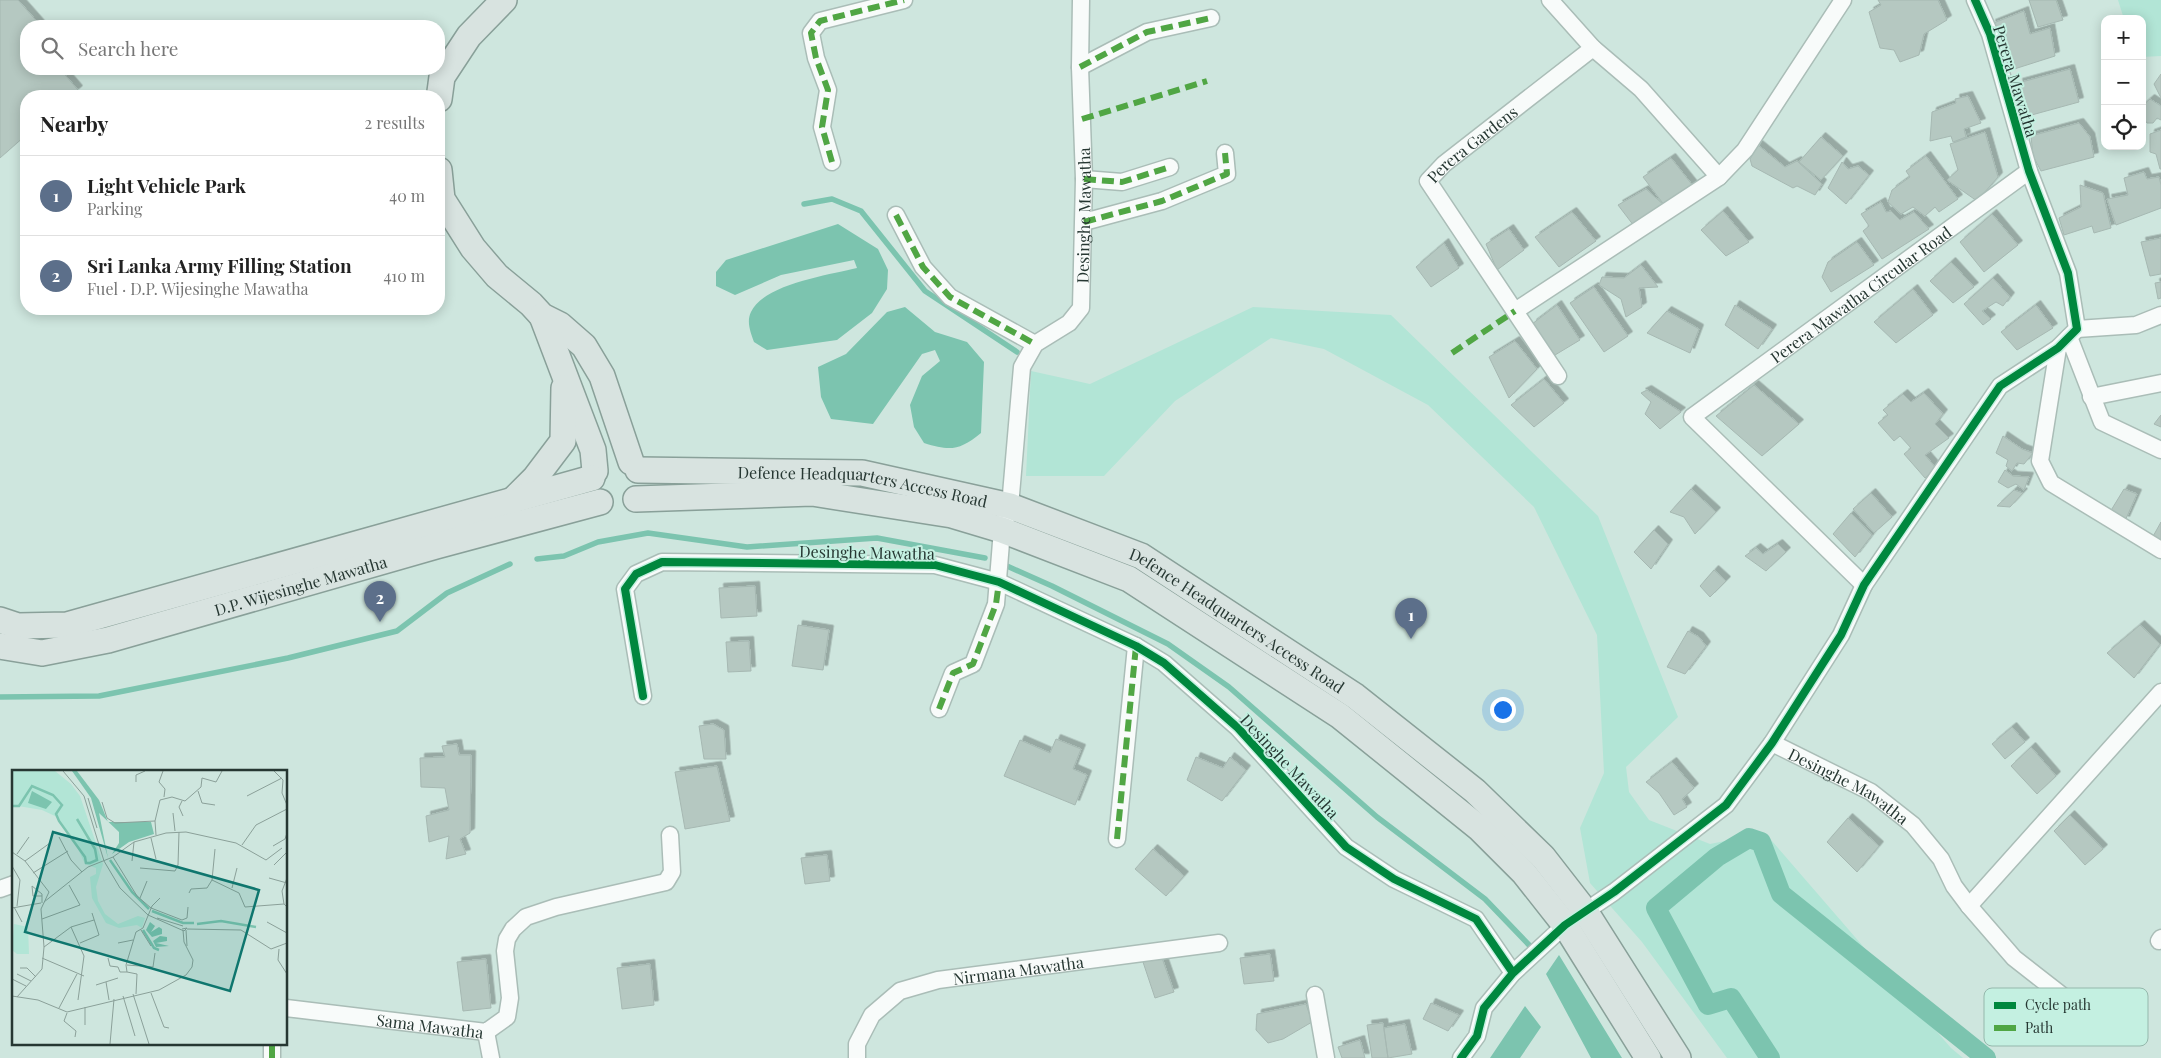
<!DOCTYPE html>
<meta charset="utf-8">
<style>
:root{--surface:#fff;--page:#f6f6f6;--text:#222;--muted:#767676;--line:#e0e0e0;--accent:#db2777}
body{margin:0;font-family:"Playfair Display",serif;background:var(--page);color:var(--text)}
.controls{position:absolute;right:15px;top:15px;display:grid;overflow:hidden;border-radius:10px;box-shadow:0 2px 12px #0003}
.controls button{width:45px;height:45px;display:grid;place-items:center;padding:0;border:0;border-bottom:1px solid var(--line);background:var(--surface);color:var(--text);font:25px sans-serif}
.you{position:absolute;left:1502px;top:709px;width:18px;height:18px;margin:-12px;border:4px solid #fff;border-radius:50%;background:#1a73e8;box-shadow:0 0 0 8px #1a73e833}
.badge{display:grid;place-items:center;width:32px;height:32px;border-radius:50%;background:var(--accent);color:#fff;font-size:16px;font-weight:700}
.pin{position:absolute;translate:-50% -41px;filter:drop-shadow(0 1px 2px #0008)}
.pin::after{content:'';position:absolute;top:26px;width:18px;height:15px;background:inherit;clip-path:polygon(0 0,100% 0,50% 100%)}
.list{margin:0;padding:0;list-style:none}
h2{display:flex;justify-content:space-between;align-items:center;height:65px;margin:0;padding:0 20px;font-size:21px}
h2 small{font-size:16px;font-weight:400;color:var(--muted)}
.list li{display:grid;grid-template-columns:32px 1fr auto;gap:15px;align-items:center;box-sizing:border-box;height:80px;padding:0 20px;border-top:1px solid var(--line)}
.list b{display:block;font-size:19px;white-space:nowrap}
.list p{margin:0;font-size:16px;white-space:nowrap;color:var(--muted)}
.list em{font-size:16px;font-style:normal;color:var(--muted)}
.icon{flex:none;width:28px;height:28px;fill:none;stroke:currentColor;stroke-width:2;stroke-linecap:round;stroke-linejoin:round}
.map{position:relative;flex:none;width:2161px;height:1058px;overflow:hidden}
.search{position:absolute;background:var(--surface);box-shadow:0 2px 12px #0003;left:20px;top:20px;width:425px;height:55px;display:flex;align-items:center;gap:12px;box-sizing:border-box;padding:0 18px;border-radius:20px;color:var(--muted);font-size:19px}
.panel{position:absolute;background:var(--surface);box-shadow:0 2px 12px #0003;left:20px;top:90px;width:425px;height:225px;border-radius:20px}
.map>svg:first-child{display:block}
.green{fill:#b2e5d6}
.water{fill:#7cc4af}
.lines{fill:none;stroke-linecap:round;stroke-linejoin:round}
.stream{stroke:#7cc4af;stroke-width:5.5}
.canal{stroke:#7cc4af;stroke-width:20}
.building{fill:#b5c8c1;stroke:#a6b8b2;filter:url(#shadow)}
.minor-casing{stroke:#aabdb7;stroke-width:19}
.primary-casing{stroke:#89a099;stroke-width:28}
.minor{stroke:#f8fbfa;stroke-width:16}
.primary{stroke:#d8e3e0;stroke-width:25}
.quiet{stroke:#50a644;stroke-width:6;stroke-dasharray:12 6;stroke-linecap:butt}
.cycleway-casing{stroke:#c4f0e1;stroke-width:11}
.cycleway{stroke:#00873e;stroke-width:8}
.labels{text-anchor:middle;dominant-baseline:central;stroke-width:4;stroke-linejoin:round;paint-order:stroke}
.street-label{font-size:16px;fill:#263732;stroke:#c4f0e1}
.inset-river{fill:none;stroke:#7cc4af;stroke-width:2.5}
.inset-road{fill:none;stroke:#8ba099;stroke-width:1}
.view{fill:#0f766e;fill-opacity:0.15;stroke:#0f766e;stroke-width:2.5}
.inset-edge{fill:none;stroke:#263732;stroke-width:2.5}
.key{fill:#c4f0e1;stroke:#95b8ac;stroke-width:1}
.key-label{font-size:14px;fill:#263732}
</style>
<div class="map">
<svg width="2161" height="1058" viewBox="0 0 2161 1058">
<defs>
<filter id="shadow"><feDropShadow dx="4.5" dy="-4.5" stdDeviation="0" flood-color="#0004"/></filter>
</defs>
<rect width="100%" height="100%" fill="#cee6de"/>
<path class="green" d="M2118,0H2161V56L2142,57V19H2124Z
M1253,307L1391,315L1598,516L1678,717L1626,767L1629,792L1649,820L1710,844L1765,833L1951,1048L1963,1058H1727L1642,942L1590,883L1580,828L1604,773L1597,635L1534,507L1428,405L1324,349L1271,338L1175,401L1104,476H1026L1031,371L1090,384Z"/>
<path class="water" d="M838,224L878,249L888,270L887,289L872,313L837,340L767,350L754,342C751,333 746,322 751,312C764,284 829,275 857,268L854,260L781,275L735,295L716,286V272L726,260Z
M905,307L935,332L967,342L984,362L981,433C959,451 950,451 924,443L914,427L910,405L922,376L940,361L935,350L922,354L873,424L831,419L821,397L818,367L846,354L887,312Z
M1559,955L1622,1058H1591L1546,974Z
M1525,1006L1541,1027L1520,1058H1490Z"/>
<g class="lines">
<path class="stream" d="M804,204L832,199L861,211L925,291L1017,352
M537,559L564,556L598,542L648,533L747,547L877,538L985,558
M1007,566L1052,586L1168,644L1229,687L1377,817L1485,899L1530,946
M0,697L99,696L288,658L397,631L447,593L510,564"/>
<path class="canal" d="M1770,1058L1731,998L1708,1005L1656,908L1717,857L1749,838L1761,842L1781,894L1986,1058"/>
</g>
<path class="building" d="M0,0H18L41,26H26V69H60L78,90L71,96H26V135L0,158Z
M1878,0H1938L1947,20L1924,34L1919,55L1900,62L1894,50L1880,48L1869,12L1881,5Z
M2029,0H2056L2063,20L2038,27Z
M2024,11L2030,34L2050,28L2055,56L2008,71L1991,24Z
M2070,69L2079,102L2028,116L2018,83Z
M2161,74V98L2154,84Z
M1968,96L1981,123L1964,129L1966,137L1953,142L1951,136L1930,141L1932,112L1956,103L1955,99Z
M2150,99L2161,106V120L2157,118L2153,123H2147L2142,116V106Z
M2079,123L2090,137L2094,157L2041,171L2033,156L2031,136Z
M2161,130V169H2160L2156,154L2150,152V134Z
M1985,132L1998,177L1977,201L1947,180L1958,170L1950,144Z
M1821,137L1843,156L1821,180L1799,162Z
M1758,145L1785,167L1797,161L1822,184L1815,195L1797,186L1793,188L1752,166L1750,159Z
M1926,156L1958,199L1939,212L1935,207L1925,216L1913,207L1901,214L1888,202L1892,190L1910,177L1906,171Z
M1671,158L1694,187L1665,206L1643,177Z
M1842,162L1848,169L1858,166L1869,175L1846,204L1828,188Z
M2144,172L2147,179L2159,177L2161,185V208L2116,225L2107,199L2128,195L2124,178Z
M2080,185L2103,193L2111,228L2094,233L2092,226L2064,235L2059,218L2081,207Z
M1646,189L1665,206L1634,226L1618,205Z
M1881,202L1886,212L1891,211L1900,220L1914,212L1929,229L1882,259L1863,231L1869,226L1861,214Z
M1723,211L1749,242L1726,256L1701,230Z
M1572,212L1596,241L1559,267L1535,237Z
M1992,214L2018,245L1984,272L1960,242Z
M1509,229L1524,250L1497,270L1486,244Z
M2161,238V274L2150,276L2141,242Z
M1857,242L1874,265L1831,292L1822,277L1828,262Z
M1444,243L1459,268L1431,287L1416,267Z
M1951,262L1974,287L1953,303L1930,281Z
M1641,265L1658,287L1639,288L1642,307L1626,317L1621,299L1599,285L1602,277L1624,278Z
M1993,278L2010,297L2003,306L1996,302L1982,311L1991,319L1983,325L1964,304Z
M2161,282V298L2158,299L2155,283Z
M1594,287L1628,336L1604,352L1570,303Z
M1913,289L1933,315L1896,343L1874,322Z
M1557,305L1580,340L1555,355L1532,324Z
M1735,305L1772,329L1758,349L1725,325Z
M2036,305L2053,328L2017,350L2001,332Z
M1667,311L1699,329L1690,353L1647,333Z
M1515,341L1537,369L1509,398L1489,357Z
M1544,379L1564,403L1534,427L1511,405Z
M1754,385L1799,424L1762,456L1716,416Z
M1647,390L1681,412L1660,429L1645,414L1651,402L1641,393Z
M1924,393L1943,414L1935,424L1949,438L1925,455L1936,468L1925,478L1904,454L1911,448L1900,436L1894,441L1878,423L1888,415L1883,410L1903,394L1911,402Z
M2161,415V427L2154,424Z
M2003,436L2022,449L2033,453L2024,464L2017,463L2012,471L2006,466L2008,460L1996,453Z
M2005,470L2013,476L2029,477L2024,490L2016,484L2008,488L1998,482Z
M1691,489L1716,512L1695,534L1684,517L1670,512Z
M2124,489L2137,494L2125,521L2110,512Z
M2014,490L2023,493L2010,507L1997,506Z
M1871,493L1892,517L1874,533L1853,509Z
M1851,513L1872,535L1855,557L1833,534Z
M2161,522V547L2151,540Z
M1654,530L1668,544L1651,569L1634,552Z
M1778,544L1786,552L1766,571L1745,556L1756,548L1763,554Z
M1714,570L1726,581L1710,597L1700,586Z
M755,586L757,616L721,618L719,588Z
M798,625L829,630L823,670L792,666Z
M2140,625L2160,644L2134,678L2107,653Z
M1688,631L1699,637L1706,646L1685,674L1667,667Z
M749,641L751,671L728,672L726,642Z
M713,724L724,730L726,759H704L699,726Z
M2012,727L2025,742L2005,759L1992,744Z
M1056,739L1081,749L1073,769L1087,775L1075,805L1004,776L1020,740L1050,753Z
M457,744L459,755H471L470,833L460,839L466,854L446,859L449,836L429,842L426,816L449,810L445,788L421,787L420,758L445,757L442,746Z
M2031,747L2056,776L2037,794L2011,766Z
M1196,757L1223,768L1230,757L1246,770L1222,801L1187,780Z
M1672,762L1694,788L1682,799L1687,807L1674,815L1659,793L1646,782Z
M717,766L730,821L685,829L675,772Z
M2070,815L2103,849L2085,865L2054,831Z
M1848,818L1879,846L1857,872L1827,842Z
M1153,849L1184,876L1166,896L1135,869Z
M827,855L830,881L805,884L801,858Z
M1270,954L1274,981L1244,984L1240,958Z
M1161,955L1174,992L1155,998L1143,962Z
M486,959L491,1008L463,1011L457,962Z
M650,964L654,1005L622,1009L617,968Z
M1431,1003L1459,1015L1448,1031L1423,1019Z
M1306,1004L1312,1022L1283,1039L1268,1043L1256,1030L1257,1014Z
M1383,1023L1388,1058H1372L1367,1025Z
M1405,1024L1412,1054L1388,1058L1384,1028Z
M1360,1040L1365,1058H1342L1338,1047Z"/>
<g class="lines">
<defs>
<g id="minor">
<path d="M1550,0L1593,48L1641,89L1719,177"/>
<path d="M1080,67L1147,32L1211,18"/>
<path d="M832,162L822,127L828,90L816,58L811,33L820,21L904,0"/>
<path d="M1084,179L1122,182L1170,167"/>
<path d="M896,215L923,267L950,297L1035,344"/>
<path d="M1084,222L1162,201L1227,174L1225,153"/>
<path d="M1515,311L1719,177L1745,150L1843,0"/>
<path d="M2077,329L2136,325L2161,315"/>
<path d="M2069,337L2102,422L2161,450"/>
<path d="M2058,348L2040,461L2051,483L2161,550"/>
<path id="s1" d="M1558,376L1428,181L1444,164L1593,48"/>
<path d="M2091,397L2161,383"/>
<path id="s2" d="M1864,585L1692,417L2029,171"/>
<path d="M643,696L625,589L636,574L662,562L935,565L999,582L1136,646L1164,663L1238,728L1346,847L1394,879L1476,919L1513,973"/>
<path id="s3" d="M939,709L953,673L973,664L996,604L1002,530L1010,506L1022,367L1035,344L1069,323L1081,308L1084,179L1080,67L1081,0"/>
<path id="s4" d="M1772,743L1871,792L1913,825L1941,859L1954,886L1969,906L2014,958L2091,1018"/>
<path d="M1117,839L1136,646"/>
<path d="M0,889L14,884"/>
<path d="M1969,906L2161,692"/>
<path d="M2159,941L2161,938"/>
<path d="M1315,995L1326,1058"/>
<path id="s5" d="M286,1008L486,1032L507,1017L510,998L505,951L507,939L513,929L526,917L556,907L666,882L672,872L670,835"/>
<path d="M486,1032L491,1058"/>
<path d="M272,1058V1044"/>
<path id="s6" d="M857,1058V1044L872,1015L900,991L938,980L1219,943"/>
<path d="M1461,1058L1477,1036L1484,1008L1513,973L1565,925L1614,892L1726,805L1772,743L1841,635L1864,585L2000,386L2058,348L2077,329L2068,273L2029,171L1990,34L1975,0"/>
</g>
<g id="primary">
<path d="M439,99L442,77L469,36L504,0"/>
<path d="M439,170L442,199L473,248L497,276L531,304L542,316L560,325L584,346L602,376L631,462"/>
<path d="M542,316L593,450L595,471"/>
<path id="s7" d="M638,470L862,473L1010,506L1141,556L1355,696L1475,791L1543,857L1585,911L1678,1058"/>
<path d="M636,499L812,493L952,515L1002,530L1129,579L1340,716L1479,828L1524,873L1565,925L1648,1058"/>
<path d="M511,502L535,478L563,441L564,388"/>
<path d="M0,620L18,626L67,625L592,478"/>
<path id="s8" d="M0,646L42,653L108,640L436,546L600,502"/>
</g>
</defs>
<use href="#minor" class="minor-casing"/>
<use href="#primary" class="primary-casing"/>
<use href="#minor" class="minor"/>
<use href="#primary" class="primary"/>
<path class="quiet" d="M1080,67L1147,32L1211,18
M1082,119L1207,81
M832,162L822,127L828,90L816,58L811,33L820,21L904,0
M1084,179L1122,182L1170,167
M896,215L923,267L950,297L1035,344
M1084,222L1162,201L1227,174L1225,153
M1452,353L1515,311
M939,709L953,673L973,664L996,604L999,582
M1117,839L1136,646
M272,1058V1044"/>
<defs>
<path id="cycleway" d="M643,696L625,589L636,574L662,562L935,565L999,582L1136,646L1164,663L1238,728L1346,847L1394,879L1476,919L1513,973
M1461,1058L1477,1036L1484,1008L1513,973L1565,925L1614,892L1726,805L1772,743L1841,635L1864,585L2000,386L2058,348L2077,329L2068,273L2029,171L1990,34L1975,0"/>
</defs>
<use href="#cycleway" class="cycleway-casing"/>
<use href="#cycleway" class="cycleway"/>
</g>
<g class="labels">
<g class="street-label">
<text transform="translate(2016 81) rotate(73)">Perera Mawatha</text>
<text stroke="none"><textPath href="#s1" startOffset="292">Perera Gardens</textPath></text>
<text stroke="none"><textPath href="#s3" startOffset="542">Desinghe Mawatha</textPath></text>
<text stroke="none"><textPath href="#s2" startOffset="449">Perera Mawatha Circular Road</textPath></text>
<text stroke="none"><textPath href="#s7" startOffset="226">Defence Headquarters Access Road</textPath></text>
<text transform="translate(867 552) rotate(1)">Desinghe Mawatha</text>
<text stroke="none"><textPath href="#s8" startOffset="310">D.P. Wijesinghe Mawatha</textPath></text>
<text stroke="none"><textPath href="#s7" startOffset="631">Defence Headquarters Access Road</textPath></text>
<text transform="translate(1290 766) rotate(47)">Desinghe Mawatha</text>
<text stroke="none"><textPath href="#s4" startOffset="88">Desinghe Mawatha</textPath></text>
<text stroke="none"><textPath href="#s6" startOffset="204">Nirmana Mawatha</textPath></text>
<text stroke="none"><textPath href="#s5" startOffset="145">Sama Mawatha</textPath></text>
</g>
</g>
<g transform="translate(12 770)">
<rect width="275" height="275" fill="#cee6de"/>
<path d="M0,1H43L59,14L68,26L91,94L84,117L86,131L93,144L106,154L126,146L133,148L130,158L125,155L107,158L94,153L80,128L78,107L84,104V98L73,94L61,68L45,47L30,40L0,35ZM2,154L16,157L17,184H5L0,180Z" fill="#b2e5d6"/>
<path d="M60,1H65L87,30L96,52H139L142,64L117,72L100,84L107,73V62L87,43L96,88L79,28ZM20,21L40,32L34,39L16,33ZM138,152L143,156L139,162L147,157L150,159V164L140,167L134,160ZM148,166L155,167V171L144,173L157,176L144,177L141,171Z" fill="#7cc4af"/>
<path class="inset-river" d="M0,36H7L20,16L41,25L50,35L44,44L47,51L73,87L74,93H78L85,90L83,79L65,49M98,90L120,122L137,139M140,141L171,153H182M185,154L209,151L244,157M131,160L142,178L147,180"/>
<path class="inset-road" d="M51,1L72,26L92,91L108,118L136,145L172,161L175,158L170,159M151,1L147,12L153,19L152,27M262,1L271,10L270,23L275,35M124,12V5L133,1M186,21L190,33L203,35M235,26L270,8M76,28L85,58M170,31L167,37L171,46M90,32L95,48L103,53L143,51M161,43L163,61M144,65L143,51L148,30L160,27L173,31L189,17L190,8L204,12L210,1M47,67L59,90L70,102M139,68L144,89M230,75L244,55L275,39M261,76L273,69L275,63M0,82L13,91L37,122L29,139L32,177L30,199L5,227M5,84L17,67M101,87L125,126L139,138L170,150L175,148L176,137M13,91L38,73M120,91L122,72M262,95L275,82M0,96L8,110L5,136M128,98L163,101L166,95L167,62M21,103L56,81M257,108L275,113M200,110L227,123L233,137L272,134L275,137M220,118L225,98M177,123L179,119L195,118L200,110L203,79M30,126H21L20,116L30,124V133M128,128L135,111M32,132L76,97L101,87L122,72L154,63L174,62L224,73L254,90L270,78M272,134L270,121L275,108M2,137L10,152M0,138L29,133M145,148L171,156M30,149L68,135L57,115M255,152L275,163M59,157L72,186L66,230M175,159L229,160L259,179L275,173M129,160L139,176M174,160L175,176M68,173L87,165L80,143M106,173L121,170M32,177L59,157L82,150M267,179L266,190L275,204M30,188L72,206M96,188L98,196L106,197L108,202H115M115,195L141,197L143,183M8,198H15L24,207M5,204L19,211M0,209L14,216M94,212L97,230M84,215L106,208M139,223L152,257L157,258M121,224L137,274M124,224L125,204L115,202L114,195L124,162L131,158L140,136L148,128M0,226L26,230L55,242L147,220L174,205L180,197L181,190L172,172L171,160M111,226L123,266M73,237V255M47,238L65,204M55,243L52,251L64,261L63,267M98,274L102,229"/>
<path class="view" d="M41,62L247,120L218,221L13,162Z"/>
<rect width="275" height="275" class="inset-edge"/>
</g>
<rect x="1984" y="988" width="164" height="58" rx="8" class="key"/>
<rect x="1994" y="1002" width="22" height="7" fill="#00873e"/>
<rect x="1994" y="1025" width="22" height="6" fill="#50a644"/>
<g class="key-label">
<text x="2025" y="1010">Cycle path</text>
<text x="2025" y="1033">Path</text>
</g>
</svg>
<div class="controls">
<button>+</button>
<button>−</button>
<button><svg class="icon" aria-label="locate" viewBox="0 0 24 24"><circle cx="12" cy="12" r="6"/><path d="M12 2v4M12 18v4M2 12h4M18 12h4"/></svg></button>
</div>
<div class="you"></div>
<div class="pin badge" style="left:1411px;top:639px;background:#5c6f8a">1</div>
<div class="pin badge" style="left:380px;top:622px;background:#5c6f8a">2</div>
<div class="search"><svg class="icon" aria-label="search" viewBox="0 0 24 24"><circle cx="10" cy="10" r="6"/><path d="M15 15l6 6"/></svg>Search here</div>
<section class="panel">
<h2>Nearby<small>2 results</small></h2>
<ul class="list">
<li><span class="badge" style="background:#5c6f8a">1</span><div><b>Light Vehicle Park</b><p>Parking</p></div><em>40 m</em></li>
<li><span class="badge" style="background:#5c6f8a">2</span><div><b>Sri Lanka Army Filling Station</b><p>Fuel · D.P. Wijesinghe Mawatha</p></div><em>410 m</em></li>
</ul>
</section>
</div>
